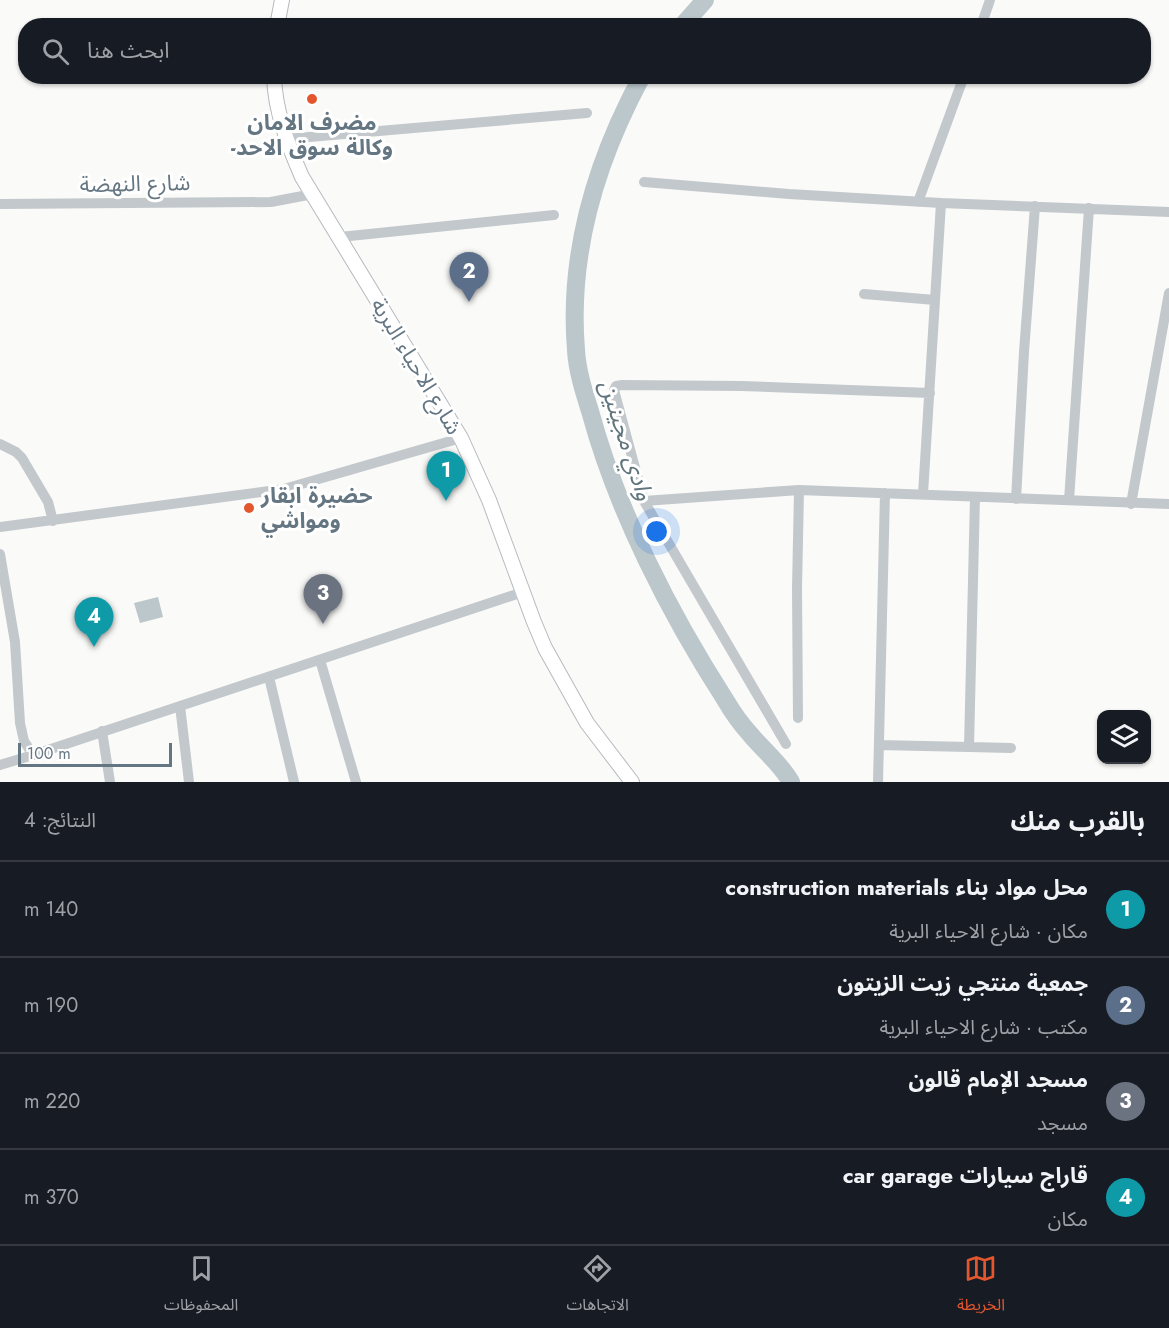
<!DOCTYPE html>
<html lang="ar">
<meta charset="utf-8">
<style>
:root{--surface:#171b24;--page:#20242c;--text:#f1f3f6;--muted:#9ea1a6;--line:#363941;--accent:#e4572e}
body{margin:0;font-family:Jost,"Noto Sans Arabic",sans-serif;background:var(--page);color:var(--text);direction:rtl}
.controls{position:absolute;right:18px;bottom:18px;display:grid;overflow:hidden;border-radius:12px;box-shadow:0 2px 4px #0004}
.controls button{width:54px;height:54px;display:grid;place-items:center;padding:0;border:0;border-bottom:2px solid var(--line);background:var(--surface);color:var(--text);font:30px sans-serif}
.scale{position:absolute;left:18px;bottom:15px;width:154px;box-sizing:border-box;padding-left:6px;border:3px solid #657683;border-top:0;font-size:16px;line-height:21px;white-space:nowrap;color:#657683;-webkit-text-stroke:4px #fff;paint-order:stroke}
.you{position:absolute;left:657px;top:532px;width:21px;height:21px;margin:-15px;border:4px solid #fff;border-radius:50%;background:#1a73e8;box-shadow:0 0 0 9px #1a73e833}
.badge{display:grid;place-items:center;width:39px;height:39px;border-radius:50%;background:var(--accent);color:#fff;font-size:20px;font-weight:700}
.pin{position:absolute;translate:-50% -50px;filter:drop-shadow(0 2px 3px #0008)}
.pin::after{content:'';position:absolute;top:32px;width:21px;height:18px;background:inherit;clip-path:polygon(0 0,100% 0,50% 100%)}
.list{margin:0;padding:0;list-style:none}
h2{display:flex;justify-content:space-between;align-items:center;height:78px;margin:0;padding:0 24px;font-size:26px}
h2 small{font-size:20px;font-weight:400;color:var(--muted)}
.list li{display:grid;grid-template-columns:39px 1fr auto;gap:18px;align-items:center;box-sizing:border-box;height:96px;padding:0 24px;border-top:2px solid var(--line)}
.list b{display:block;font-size:22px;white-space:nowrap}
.list p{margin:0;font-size:20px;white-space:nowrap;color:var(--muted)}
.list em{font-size:20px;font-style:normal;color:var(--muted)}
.icon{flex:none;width:33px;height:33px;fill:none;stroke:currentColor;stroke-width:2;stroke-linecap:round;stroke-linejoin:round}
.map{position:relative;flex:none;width:1169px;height:782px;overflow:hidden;direction:ltr}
.search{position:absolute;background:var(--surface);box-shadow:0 2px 4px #0004;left:18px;right:18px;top:18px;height:66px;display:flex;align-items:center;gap:15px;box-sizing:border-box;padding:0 21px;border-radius:24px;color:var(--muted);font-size:22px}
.sheet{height:462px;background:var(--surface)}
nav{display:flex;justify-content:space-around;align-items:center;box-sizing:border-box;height:84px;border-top:2px solid var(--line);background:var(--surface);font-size:16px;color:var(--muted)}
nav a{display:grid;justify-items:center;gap:3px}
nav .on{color:var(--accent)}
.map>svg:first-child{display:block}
.water{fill:#bbc7cb}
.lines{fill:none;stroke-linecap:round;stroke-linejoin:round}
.river{stroke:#bbc7cb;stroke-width:18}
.major-casing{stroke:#b5babe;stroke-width:16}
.minor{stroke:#c3c8cc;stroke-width:10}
.major{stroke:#fff;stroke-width:14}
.poi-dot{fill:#e4572e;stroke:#fff;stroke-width:2}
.labels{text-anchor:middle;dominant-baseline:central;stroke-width:6;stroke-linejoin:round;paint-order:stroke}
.poi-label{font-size:22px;font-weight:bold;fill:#657683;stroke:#fff}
.street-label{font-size:22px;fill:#657683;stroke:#fff}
.water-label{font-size:24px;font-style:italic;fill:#60757c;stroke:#fff}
</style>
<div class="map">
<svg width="1169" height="782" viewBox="0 0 1169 782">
<rect width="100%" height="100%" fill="#fafaf8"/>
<path class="water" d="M158,597L163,617L140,623L134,603Z"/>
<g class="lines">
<path class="river" d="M682,26L705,0
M642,76C596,161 568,253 576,350C577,370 584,392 590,411C617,511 670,614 726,701C733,713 741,724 750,734C764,751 780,763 791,782"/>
<defs>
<path id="major" d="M277,26L282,0
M274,76C275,112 288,145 302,177L461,438L489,500L534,622L545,648L587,723L632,782"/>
</defs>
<use href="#major" class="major-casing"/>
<path class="minor" d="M981,26L990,0
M286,139L587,113
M644,182L789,194L941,203L1169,212
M918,202L964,76
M0,204L271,202L313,194
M340,237L554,215
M864,294L935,300
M0,444L16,452L22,458L48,502L53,521
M923,494L941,203
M1016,499L1024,352L1035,206
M1069,500L1089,208
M644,501L799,490L1169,504
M1131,504L1169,293
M0,527L284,489L461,438
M0,554L15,642L20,723L24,741L33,755L523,592
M320,660L356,782
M269,677L294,782
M180,706L189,782
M798,718L797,589L799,490
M102,731L110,782
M786,744L644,501L614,390L616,386L622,385L741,386L930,393
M879,745L969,747L975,497
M969,747L1011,748
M0,765L33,755
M878,782L885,493"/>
<use href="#major" class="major"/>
</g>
<g class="poi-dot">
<circle cx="312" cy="99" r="6"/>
<circle cx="249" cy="508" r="6"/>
</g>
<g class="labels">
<g class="poi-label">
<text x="312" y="122">مضرف الامان<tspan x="312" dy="25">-وكالة سوق الاحد</tspan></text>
<text x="261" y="495" text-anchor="start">حضيرة ابقار<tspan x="261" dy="25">ومواشي</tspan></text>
</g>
<g class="street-label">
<text transform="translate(135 183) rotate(-1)">شارع النهضة</text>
<text transform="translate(417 366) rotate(59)">شارع الاحياء البرية</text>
</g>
<g class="water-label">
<text transform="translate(627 440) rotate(72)">وادي مجينين</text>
</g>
</g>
</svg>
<div class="controls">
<button><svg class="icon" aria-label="layers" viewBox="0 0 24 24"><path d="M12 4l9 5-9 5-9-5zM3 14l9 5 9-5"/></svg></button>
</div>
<div class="scale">100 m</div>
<div class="you"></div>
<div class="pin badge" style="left:446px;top:501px;background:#0f9aa8">1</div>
<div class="pin badge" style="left:469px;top:302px;background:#5c6f8a">2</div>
<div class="pin badge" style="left:323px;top:624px;background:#6b7280">3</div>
<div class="pin badge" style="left:94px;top:647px;background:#0f9aa8">4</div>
<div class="search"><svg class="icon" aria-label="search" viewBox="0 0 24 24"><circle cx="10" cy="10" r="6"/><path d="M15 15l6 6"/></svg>ابحث هنا</div>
</div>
<section class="sheet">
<h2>بالقرب منك<small>النتائج: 4</small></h2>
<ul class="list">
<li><span class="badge" style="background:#0f9aa8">1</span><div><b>محل مواد بناء construction materials</b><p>مكان · شارع الاحياء البرية</p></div><em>140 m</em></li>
<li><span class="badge" style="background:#5c6f8a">2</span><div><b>جمعية منتجي زيت الزيتون</b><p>مكتب · شارع الاحياء البرية</p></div><em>190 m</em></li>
<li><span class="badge" style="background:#6b7280">3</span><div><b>مسجد الإمام قالون</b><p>مسجد</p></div><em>220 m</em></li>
<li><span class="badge" style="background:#0f9aa8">4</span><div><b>قاراج سيارات car garage</b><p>مكان</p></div><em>370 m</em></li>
</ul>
</section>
<nav>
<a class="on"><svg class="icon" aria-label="map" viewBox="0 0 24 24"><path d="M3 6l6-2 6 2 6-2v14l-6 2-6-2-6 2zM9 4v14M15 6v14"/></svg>الخريطة</a>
<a><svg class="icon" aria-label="directions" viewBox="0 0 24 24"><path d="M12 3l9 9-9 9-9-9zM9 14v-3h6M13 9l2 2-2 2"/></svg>الاتجاهات</a>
<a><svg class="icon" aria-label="saved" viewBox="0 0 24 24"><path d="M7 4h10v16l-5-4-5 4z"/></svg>المحفوظات</a>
</nav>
